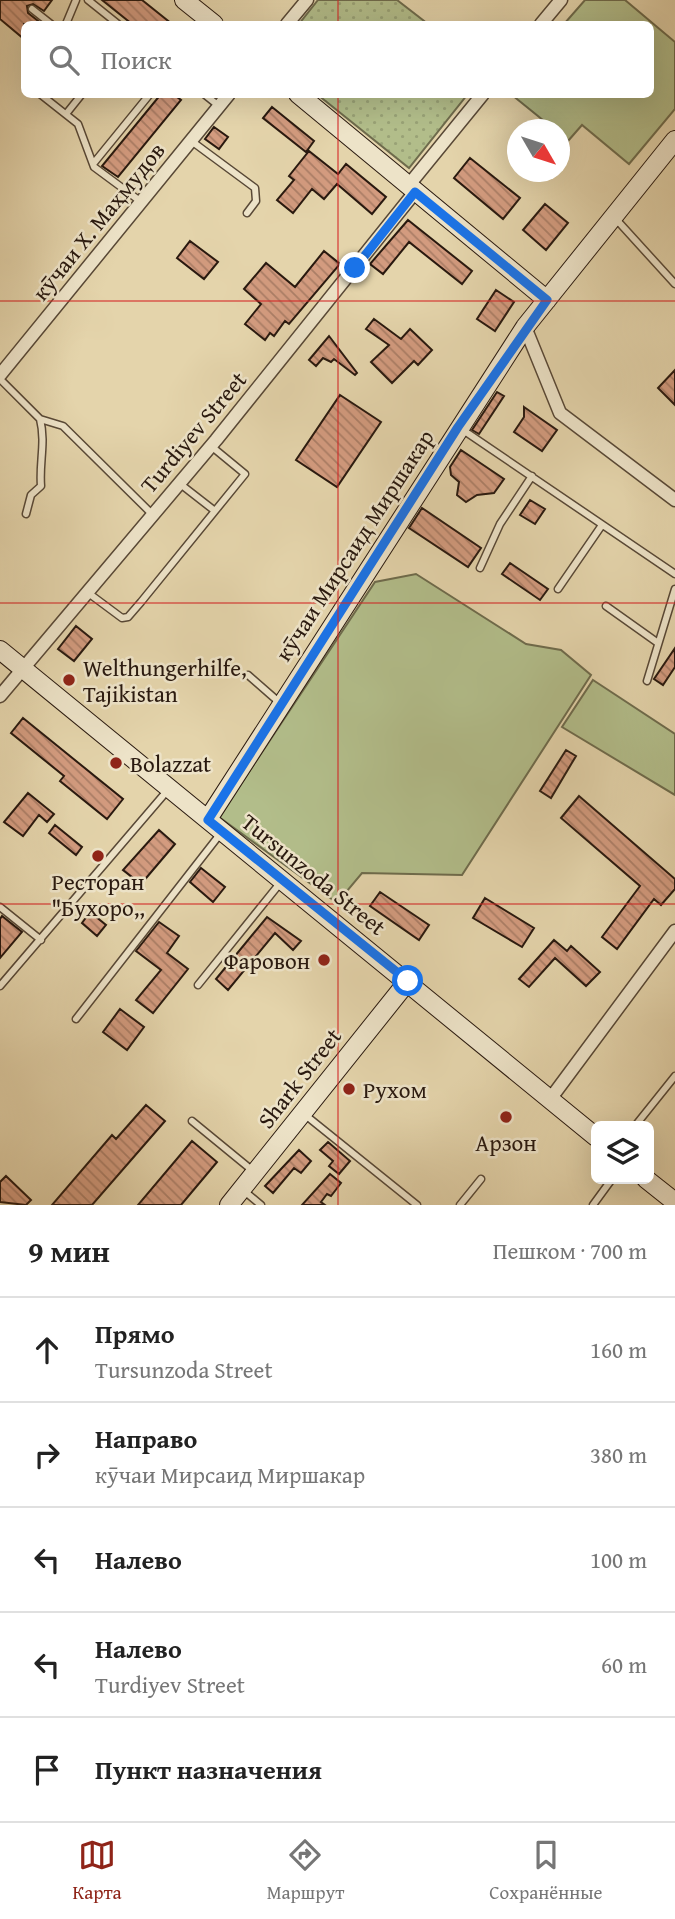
<!DOCTYPE html>
<html lang="ru">
<meta charset="utf-8">
<style>
:root{--surface:#fff;--page:#f6f6f6;--text:#222;--muted:#767676;--line:#e0e0e0;--accent:#8f2418}
body{margin:0;font-family:"Gentium Book Plus",serif;background:var(--page);color:var(--text)}
.controls{position:absolute;right:21px;bottom:21px;display:grid;overflow:hidden;border-radius:10px;box-shadow:0 7px 28px #0002}
.controls button{width:63px;height:63px;display:grid;place-items:center;padding:0;border:0;border-bottom:2px solid var(--line);background:var(--surface);color:var(--text);font:35px sans-serif}
.compass{position:absolute;left:507px;top:119px;width:63px;height:63px;border-radius:50%;background:var(--surface);box-shadow:0 7px 28px #0002;rotate:129deg}
.stop{position:absolute;width:21px;height:21px;margin:-16px;border:5px solid #1a73e8;border-radius:50%;background:#fff}
.stop.end{background:#1a73e8;border-color:#fff;box-shadow:0 2px 7px #0008}
.list{margin:0;padding:0;list-style:none}
h2{display:flex;justify-content:space-between;align-items:center;height:91px;margin:0;padding:0 28px;font-size:30px}
h2 small{font-size:23px;font-weight:400;color:var(--muted)}
.list li{display:grid;grid-template-columns:46px 1fr auto;gap:21px;align-items:center;box-sizing:border-box;height:105px;padding:0 28px;border-top:2px solid var(--line)}
.list b{display:block;font-size:26px;white-space:nowrap}
.list p{margin:0;font-size:23px;white-space:nowrap;color:var(--muted)}
.list em{font-size:23px;font-style:normal;color:var(--muted)}
.icon{flex:none;width:38px;height:38px;fill:none;stroke:currentColor;stroke-width:2;stroke-linecap:round;stroke-linejoin:round}
.map{position:relative;flex:none;width:675px;height:1205px;overflow:hidden}
.search{position:absolute;background:var(--surface);box-shadow:0 7px 28px #0002;left:21px;right:21px;top:21px;height:77px;display:flex;align-items:center;gap:18px;box-sizing:border-box;padding:0 24px;border-radius:10px;color:var(--muted);font-size:26px}
.sheet{height:616px;background:var(--surface)}
nav{display:flex;justify-content:space-around;align-items:center;box-sizing:border-box;height:98px;border-top:2px solid var(--line);background:var(--surface);font-size:19px;color:var(--muted)}
nav a{display:grid;justify-items:center;gap:4px}
nav .on{color:var(--accent)}
.map>svg:first-child{display:block}
.green{fill:#b2bd8a;stroke:#6e6b4c;stroke-width:2}
.park{fill:url(#park-dots);stroke:#6e6b4c;stroke-width:2}
.building{fill:url(#building-back-hatch);stroke:#29190f;stroke-width:2}
.lines{fill:none;stroke-linecap:round;stroke-linejoin:round}
.lane-casing{stroke:#584836;stroke-width:9}
.street-casing{stroke:#584836;stroke-width:15}
.secondary-casing{stroke:#29190f;stroke-width:20}
.lane{stroke:#ede3c8;stroke-width:6}
.street{stroke:#ede3c8;stroke-width:12}
.secondary{stroke:#ede3c8;stroke-width:18}
.route{stroke:#1a73e8;stroke-width:9}
.grid{fill:none;stroke:#d62828;stroke-width:2;stroke-opacity:0.55}
.poi-dot{fill:#8f2418;stroke:#ede3c8;stroke-width:2.5}
.labels{text-anchor:middle;dominant-baseline:central;stroke-width:5;stroke-linejoin:round;paint-order:stroke}
.street-label{font-size:23px;fill:#29190f;stroke:#ede3c8}
.poi-label{font-size:23px;fill:#29190f;stroke:#ede3c8;text-anchor:start}
</style>
<div class="map">
<svg width="675" height="1205" viewBox="0 0 675 1205">
<defs>
<pattern id="park-dots" width="8" height="8" patternUnits="userSpaceOnUse" patternTransform="scale(1.75)"><rect width="8" height="8" fill="#b2bd8a"/><path d="M2 2h.1M6 6h.1" fill="none" stroke="#99a276" stroke-width="1.8" stroke-linecap="round"/></pattern>
<pattern id="building-back-hatch" width="6" height="6" patternUnits="userSpaceOnUse" patternTransform="scale(1.75)"><rect width="6" height="6" fill="#d39b7f"/><path d="M-1 5l2 2M0 0l6 6M5-1l2 2" fill="none" stroke="#ab7e66"/></pattern>
</defs>
<rect width="100%" height="100%" fill="#e4d4ab"/>
<filter id="stains"><feTurbulence type="fractalNoise" baseFrequency=".00286" numOctaves="4"/><feColorMatrix values="0 0 0 0 .2 0 0 0 0 .09 0 0 0 0 .02 0 0 0 .5 -.17"/></filter>
<radialGradient id="worn" r=".72"><stop offset=".6" stop-color="#630" stop-opacity="0"/><stop offset="1" stop-color="#630" stop-opacity=".3"/></radialGradient>
<path class="green" d="M585,0H625L675,42V109L629,164L582,125L568,141L560,134V130L554,129L512,95L650,94V24H564Z
M416,574L526,644L561,650L591,675L462,875L362,873L337,903L219,817L375,582Z
M593,680L675,734V795L562,727Z"/>
<path class="park" d="M318,0H397L428,24H299Z
M318,95H467L409,168Z"/>
<path class="building" d="M0,0H52L44,11L33,4L27,6L28,13L42,24H24V39L0,19Z
M102,0H142L172,24H132Z
M161,94H173L181,100L118,177L102,166Z
M272,107L314,141L306,152L263,118Z
M214,127L228,137L219,149L205,139Z
M309,151L338,174L346,164L386,197L372,214L337,184L324,199L312,189L293,213L277,200L294,180L289,176Z
M470,158L520,198L503,219L454,178Z
M545,204L568,223L546,250L523,230Z
M408,220L472,271L462,284L409,242L383,274L370,264Z
M190,241L218,262L204,279L177,258Z
M324,251L340,264L289,324L285,321L274,336L270,333L265,340L245,324L261,304L244,289L266,263L295,287Z
M496,290L514,302L495,331L477,319Z
M374,319L401,339L410,329L432,350L418,365L414,361L392,383L371,362L389,345L366,329Z
M329,336L357,373L355,375L334,359L331,362L323,358L316,366L309,360Z
M675,370V405L658,388Z
M497,392L504,396L479,434L472,430Z
M340,395L381,422L337,487L296,460Z
M524,407L557,430L542,451L514,432L524,417Z
M461,450L504,479L494,493L477,495L466,502L457,495L459,482L451,475L450,467Z
M530,500L545,509L535,524L520,515Z
M422,508L481,548L468,567L409,528Z
M510,563L548,589L540,600L502,574Z
M76,626L92,639L74,661L58,649Z
M675,648V667L663,685L654,679Z
M23,718L123,799L107,819L60,781L64,776L11,733Z
M566,750L576,756L551,798L540,791Z
M28,793L54,814L47,822L39,815L23,836L4,822Z
M579,796L675,879V889L661,905L654,899L617,949L602,937L640,886L561,818Z
M55,825L82,847L76,855L49,833Z
M159,830L175,844L141,884L123,870Z
M201,868L225,887L213,902L190,882Z
M380,892L429,925L419,940L370,906Z
M485,898L534,928L522,947L473,918Z
M90,912L106,925L97,936L82,923Z
M2,916L22,932L0,958V919Z
M267,917L301,941L293,950L275,933L228,990L216,979Z
M159,922L179,936L167,953L188,969L153,1013L136,1000L161,970L136,951Z
M554,940L567,951L571,946L600,972L586,986L555,958L529,987L519,979Z
M120,1009L144,1027L127,1050L103,1032Z
M146,1105L165,1121L92,1205H52L112,1135L116,1139Z
M192,1141L217,1162L181,1205H138Z
M328,1142L350,1161L339,1174L329,1166L333,1161L320,1150Z
M299,1150L311,1161L301,1173L294,1168L273,1193L265,1186Z
M330,1174L341,1183L331,1196L327,1194L321,1202L325,1205H302Z
M6,1176L31,1200L26,1205L0,1202V1182Z"/>
<g class="lines">
<defs>
<path id="lane" d="M88,0L118,24
M32,9L51,24
M66,24L76,0
M40,94L78,124L94,167L140,201
M204,94L219,106
M66,114L82,94
M190,140L255,188L256,201L247,213
M93,164L150,94
M615,218L675,284
M0,379L40,419L63,426L152,514
M463,430L675,574
M179,483L215,511
M26,514L31,495L41,486C39,462 46,443 40,419
M480,568L500,524L532,476
M558,589L602,525
M87,592L122,618L128,617L141,602L245,474L211,446
M606,606L658,643
M248,675L280,703
M647,681L675,589
M0,907L41,940
M198,985L281,882
M0,986L167,791
M76,1019L221,833
M304,1114L417,1205
M192,1121L253,1171
M635,1126L675,1076
M243,1190L261,1205
M460,1205L481,1179
M593,1205L612,1179"/>
<path id="street" d="M287,24L307,0
M541,24L561,0
M408,186L483,94
M525,327L560,413L675,500
M0,375L229,94
M0,696L216,440L415,192
M551,1098L675,931"/>
<path id="secondary" d="M184,0L214,24
M298,94L547,300
M0,650L596,1137
M208,819L525,327L675,140
M646,1179L675,1202
M229,1205L408,981"/>
</defs>
<use href="#lane" class="lane-casing"/>
<use href="#street" class="street-casing"/>
<use href="#secondary" class="secondary-casing"/>
<use href="#lane" class="lane"/>
<use href="#street" class="street"/>
<use href="#secondary" class="secondary"/>
</g>
<g class="lines">
<path class="route" d="M355,268L415,192L547,300L458,427L208,820L408,981"/>
</g>
<path class="grid" d="M338,0V24M338,94V1205M0,301H675M0,603H675M0,904H675"/>
<g class="poi-dot">
<circle cx="69" cy="680" r="7"/>
<circle cx="116" cy="763" r="7"/>
<circle cx="98" cy="856" r="7"/>
<circle cx="324" cy="960" r="7"/>
<circle cx="349" cy="1089" r="7"/>
<circle cx="506" cy="1117" r="7"/>
</g>
<g class="labels">
<g class="street-label">
<text transform="translate(98 221) rotate(-51)">кӯчаи Х. Маҳмудов</text>
<text transform="translate(193 432) rotate(-50)">Turdiyev Street</text>
<text transform="translate(354 545) rotate(-57)">кӯчаи Мирсаид Миршакар</text>
<text transform="translate(314 874) rotate(39)">Tursunzoda Street</text>
<text transform="translate(299 1078) rotate(-52)">Shark Street</text>
</g>
<g class="poi-label">
<text x="83" y="667">Welthungerhilfe,<tspan x="83" dy="26">Tajikistan</tspan></text>
<text x="130" y="763">Bolazzat</text>
<text x="98" y="881" text-anchor="middle">Ресторан<tspan x="98" dy="26">"Бухоро,,</tspan></text>
<text x="310" y="960" text-anchor="end">Фаровон</text>
<text x="363" y="1089">Рухом</text>
<text x="506" y="1142" text-anchor="middle">Арзон</text>
</g>
</g>
<rect width="100%" height="100%" filter="url(#stains)"/>
<rect width="100%" height="100%" fill="url(#worn)"/>
</svg>
<div class="controls">
<button><svg class="icon" aria-label="layers" viewBox="0 0 24 24"><path d="M12 4l9 5-9 5-9-5zM3 14l9 5 9-5"/></svg></button>
</div>
<svg class="compass" viewBox="-18 -18 36 36"><path d="M0-13l5 13h-10z" fill="#e53935"/><path d="M0 13l5-13h-10z" fill="#767676"/></svg>
<div class="stop" style="left:408px;top:981px"></div>
<div class="stop end" style="left:355px;top:268px"></div>
<div class="search"><svg class="icon" aria-label="search" viewBox="0 0 24 24"><circle cx="10" cy="10" r="6"/><path d="M15 15l6 6"/></svg>Поиск</div>
</div>
<section class="sheet">
<h2>9 мин<small>Пешком · 700 m</small></h2>
<ul class="list">
<li><svg class="icon" aria-label="ahead" viewBox="0 0 24 24"><path d="M12 20V5M6 11l6-6 6 6"/></svg><div><b>Прямо</b><p>Tursunzoda Street</p></div><em>160 m</em></li>
<li><svg class="icon" aria-label="right" viewBox="0 0 24 24"><path d="M7 20v-9h11M14 6l5 5-5 5"/></svg><div><b>Направо</b><p>кӯчаи Мирсаид Миршакар</p></div><em>380 m</em></li>
<li><svg class="icon" aria-label="left" viewBox="0 0 24 24"><path d="M17 20v-9H6M10 6l-5 5 5 5"/></svg><div><b>Налево</b></div><em>100 m</em></li>
<li><svg class="icon" aria-label="left" viewBox="0 0 24 24"><path d="M17 20v-9H6M10 6l-5 5 5 5"/></svg><div><b>Налево</b><p>Turdiyev Street</p></div><em>60 m</em></li>
<li><svg class="icon" aria-label="arrive" viewBox="0 0 24 24"><path d="M6 21V4h12l-3 4 3 4H6"/></svg><div><b>Пункт назначения</b></div></li>
</ul>
</section>
<nav>
<a class="on"><svg class="icon" aria-label="map" viewBox="0 0 24 24"><path d="M3 6l6-2 6 2 6-2v14l-6 2-6-2-6 2zM9 4v14M15 6v14"/></svg>Карта</a>
<a><svg class="icon" aria-label="directions" viewBox="0 0 24 24"><path d="M12 3l9 9-9 9-9-9zM9 14v-3h6M13 9l2 2-2 2"/></svg>Маршрут</a>
<a><svg class="icon" aria-label="saved" viewBox="0 0 24 24"><path d="M7 4h10v16l-5-4-5 4z"/></svg>Сохранённые</a>
</nav>
